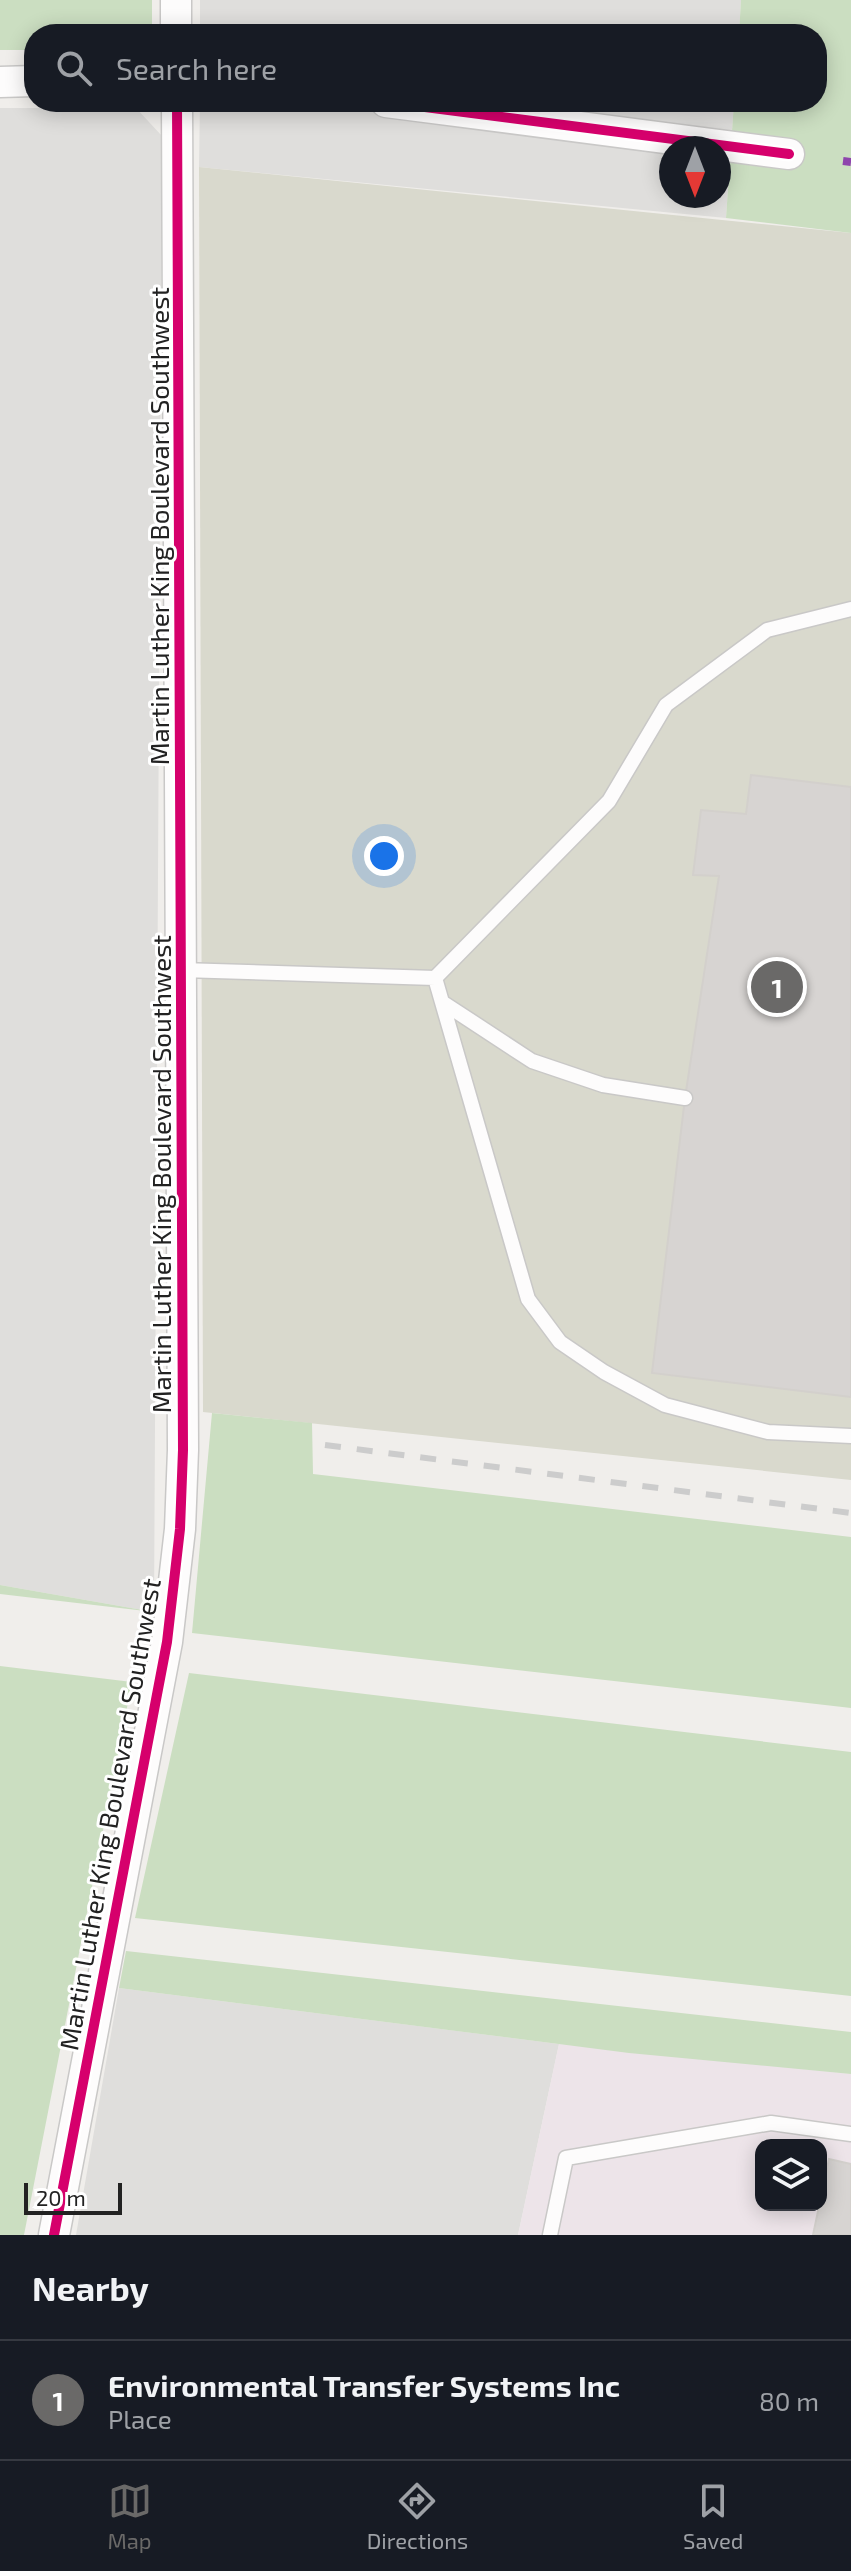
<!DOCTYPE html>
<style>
:root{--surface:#171b24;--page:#20242c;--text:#f1f3f6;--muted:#9ea1a6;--line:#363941;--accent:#6a6968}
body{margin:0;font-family:"Exo 2",sans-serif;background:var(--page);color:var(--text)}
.controls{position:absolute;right:24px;bottom:24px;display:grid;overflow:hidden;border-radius:16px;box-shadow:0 4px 20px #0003}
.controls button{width:72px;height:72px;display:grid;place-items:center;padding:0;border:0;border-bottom:2px solid var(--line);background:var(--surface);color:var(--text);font:40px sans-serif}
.compass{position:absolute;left:659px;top:136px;width:72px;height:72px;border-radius:50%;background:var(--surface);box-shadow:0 4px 20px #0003;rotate:180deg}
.scale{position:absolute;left:24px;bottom:20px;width:98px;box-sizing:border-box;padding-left:8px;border:4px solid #222;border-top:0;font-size:22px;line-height:28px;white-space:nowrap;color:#222;-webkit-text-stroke:6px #fff;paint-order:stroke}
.you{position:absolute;left:384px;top:856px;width:28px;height:28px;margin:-20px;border:6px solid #fff;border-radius:50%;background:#1a73e8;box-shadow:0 0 0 12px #1a73e833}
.badge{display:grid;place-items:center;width:52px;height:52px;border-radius:50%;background:var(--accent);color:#fff;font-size:26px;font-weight:700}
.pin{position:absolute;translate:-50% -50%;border:4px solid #fff;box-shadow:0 2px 8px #0006}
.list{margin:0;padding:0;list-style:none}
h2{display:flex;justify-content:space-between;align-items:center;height:104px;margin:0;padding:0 32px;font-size:34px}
h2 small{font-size:26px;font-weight:400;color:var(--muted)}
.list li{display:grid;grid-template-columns:52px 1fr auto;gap:24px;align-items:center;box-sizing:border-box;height:120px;padding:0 32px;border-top:2px solid var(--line)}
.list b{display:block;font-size:30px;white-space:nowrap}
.list p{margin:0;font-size:26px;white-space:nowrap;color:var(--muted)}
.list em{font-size:26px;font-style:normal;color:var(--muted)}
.icon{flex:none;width:44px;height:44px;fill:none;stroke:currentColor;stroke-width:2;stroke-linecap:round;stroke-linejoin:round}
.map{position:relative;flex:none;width:851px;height:2235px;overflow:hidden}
.search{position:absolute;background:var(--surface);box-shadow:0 4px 20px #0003;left:24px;right:24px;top:24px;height:88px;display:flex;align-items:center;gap:20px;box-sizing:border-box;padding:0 28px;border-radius:32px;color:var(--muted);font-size:30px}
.sheet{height:224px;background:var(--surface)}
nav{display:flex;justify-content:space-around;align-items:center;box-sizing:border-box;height:112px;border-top:2px solid var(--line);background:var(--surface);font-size:22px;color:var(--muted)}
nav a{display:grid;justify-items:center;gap:4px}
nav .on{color:var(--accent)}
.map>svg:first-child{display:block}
.residential{fill:#dfdedc;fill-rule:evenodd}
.industrial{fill:#ede4e9;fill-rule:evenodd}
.construction{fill:#d9d9cd}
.forest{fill:#cbdec1}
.building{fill:#d7d4d2;stroke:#d3d0cc;stroke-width:2}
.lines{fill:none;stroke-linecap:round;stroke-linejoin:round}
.service-casing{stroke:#c9c8c7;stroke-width:17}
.minor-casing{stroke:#c9c8c7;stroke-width:33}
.service{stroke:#fdfcfc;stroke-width:14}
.minor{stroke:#fdfcfc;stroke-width:30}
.rail{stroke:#ccc;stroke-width:6;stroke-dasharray:16 16;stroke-linecap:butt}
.quiet{stroke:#8e44ad;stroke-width:8;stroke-dasharray:16 8;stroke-linecap:butt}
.cycleway-casing{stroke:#fff;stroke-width:15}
.cycleway{stroke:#d6006c;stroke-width:10}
.labels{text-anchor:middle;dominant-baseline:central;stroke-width:6;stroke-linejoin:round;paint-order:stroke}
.street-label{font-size:26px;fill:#222;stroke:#fff}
</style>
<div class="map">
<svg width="851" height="2235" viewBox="0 0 851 2235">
<rect width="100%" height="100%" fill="#f0eeeb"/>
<path class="residential" d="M200,0H741L739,34H200Z
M200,102H734L726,218L199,167ZM671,148H719V196H671Z
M0,108H136L162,136L154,1612L0,1585Z
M119,1988L559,2044L518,2235H76Z"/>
<path class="industrial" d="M559,2044L851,2074V2235H518ZM761,2145H821V2205H761Z"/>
<path class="construction" d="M199,167L851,233V1480L203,1412Z"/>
<path class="forest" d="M0,0H152V34H34V50H0Z
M741,0H851V233L726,218L734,102H817V34H739Z
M212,1413L312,1423L313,1474L851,1537V1708L192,1633Z
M0,1585L154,1612L0,1594Z
M0,1666L132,1682L24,2235H0Z
M189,1673L851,1752V1996L135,1918Z
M126,1951L851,2032V2074L629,2053L119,1988Z"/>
<path class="building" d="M751,775L851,787V1397L652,1373L685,1098L719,876L693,875L701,810L746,814Z
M829,2159L851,2164V2235H813Z"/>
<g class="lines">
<defs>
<path id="service" d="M181,970L435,978L609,801L666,705L767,630L851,609
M435,978L528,1299L560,1342L604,1372L665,1405L768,1432L851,1436
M442,1002L532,1061L603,1085L685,1098
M550,2235L566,2158L771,2123L851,2134"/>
<path id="minor" d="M176,0V34
M0,82L34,81
M386,102L789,154
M54,2235L167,1642L180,1529L183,1450L177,102"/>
</defs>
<use href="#service" class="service-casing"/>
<use href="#minor" class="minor-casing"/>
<use href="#service" class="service"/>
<use href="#minor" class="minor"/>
<path class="rail" d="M325,1445L851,1513"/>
<path class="quiet" d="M843,161L851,162"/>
<defs>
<path id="cycleway" d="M386,102L789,154
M54,2235L167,1642L180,1529L183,1450L177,102"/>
</defs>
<use href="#cycleway" class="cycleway-casing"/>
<use href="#cycleway" class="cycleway"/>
</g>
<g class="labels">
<g class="street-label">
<text transform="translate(158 526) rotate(-90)">Martin Luther King Boulevard Southwest</text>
<text transform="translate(160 1174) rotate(-90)">Martin Luther King Boulevard Southwest</text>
<text transform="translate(109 1814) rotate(-80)">Martin Luther King Boulevard Southwest</text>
</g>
</g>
</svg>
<div class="controls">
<button><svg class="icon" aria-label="layers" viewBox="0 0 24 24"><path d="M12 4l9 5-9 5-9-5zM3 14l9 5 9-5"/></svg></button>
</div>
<svg class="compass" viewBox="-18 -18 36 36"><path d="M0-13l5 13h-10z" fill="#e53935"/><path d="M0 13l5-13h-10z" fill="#9ea1a6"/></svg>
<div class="scale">20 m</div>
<div class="you"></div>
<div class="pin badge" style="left:777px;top:987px">1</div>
<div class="search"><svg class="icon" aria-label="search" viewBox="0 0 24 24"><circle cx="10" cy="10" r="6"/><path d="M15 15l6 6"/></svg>Search here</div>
</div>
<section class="sheet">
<h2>Nearby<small></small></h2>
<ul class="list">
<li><span class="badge">1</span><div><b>Environmental Transfer Systems Inc</b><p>Place</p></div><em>80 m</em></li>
</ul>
</section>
<nav>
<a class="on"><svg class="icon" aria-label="map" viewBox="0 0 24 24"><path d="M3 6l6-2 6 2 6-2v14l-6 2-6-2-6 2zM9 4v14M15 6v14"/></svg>Map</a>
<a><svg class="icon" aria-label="directions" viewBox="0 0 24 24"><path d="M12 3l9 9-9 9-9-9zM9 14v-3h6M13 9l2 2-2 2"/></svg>Directions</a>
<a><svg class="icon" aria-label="saved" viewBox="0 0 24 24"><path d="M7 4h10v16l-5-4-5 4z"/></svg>Saved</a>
</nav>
